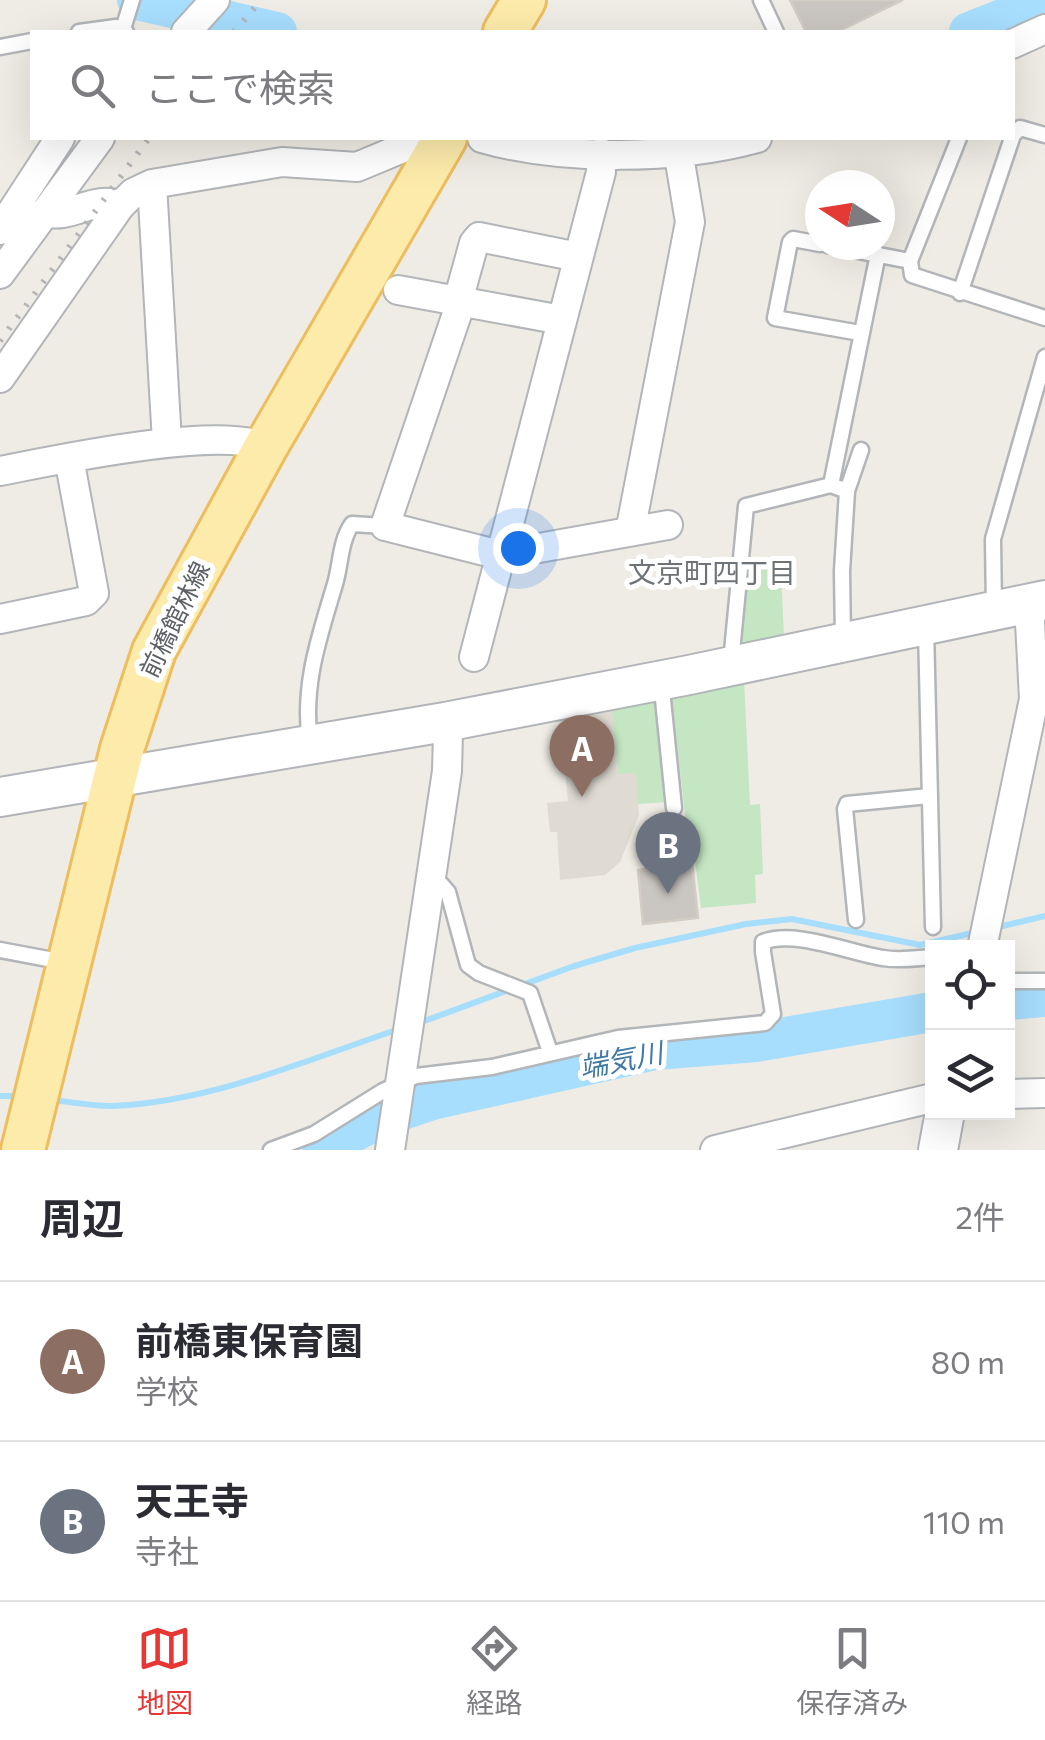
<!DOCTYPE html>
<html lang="ja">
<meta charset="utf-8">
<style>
:root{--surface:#fff;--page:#f7f7f7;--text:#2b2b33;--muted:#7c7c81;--line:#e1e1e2;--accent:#e63734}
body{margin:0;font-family:Commissioner,"Noto Sans JP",sans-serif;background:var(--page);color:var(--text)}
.controls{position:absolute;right:30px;bottom:30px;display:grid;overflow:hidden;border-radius:0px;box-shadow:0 10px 40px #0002}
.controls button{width:90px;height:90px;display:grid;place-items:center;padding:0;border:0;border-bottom:2px solid var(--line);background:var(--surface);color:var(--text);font:50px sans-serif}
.compass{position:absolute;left:805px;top:170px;width:90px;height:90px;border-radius:50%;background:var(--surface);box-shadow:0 10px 40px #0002;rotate:282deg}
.you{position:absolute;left:518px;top:548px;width:35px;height:35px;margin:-25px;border:8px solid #fff;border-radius:50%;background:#1a73e8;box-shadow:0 0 0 15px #1a73e833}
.badge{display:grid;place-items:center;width:65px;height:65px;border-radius:50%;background:var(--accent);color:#fff;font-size:32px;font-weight:700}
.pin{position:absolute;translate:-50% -82px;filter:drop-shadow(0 2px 5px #0008)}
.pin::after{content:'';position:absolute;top:52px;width:35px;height:30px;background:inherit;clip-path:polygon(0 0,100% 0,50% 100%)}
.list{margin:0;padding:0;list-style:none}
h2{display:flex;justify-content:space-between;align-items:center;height:130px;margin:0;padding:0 40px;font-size:42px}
h2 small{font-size:32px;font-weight:400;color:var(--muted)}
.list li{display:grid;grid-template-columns:65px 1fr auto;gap:30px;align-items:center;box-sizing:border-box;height:160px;padding:0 40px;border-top:2px solid var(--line)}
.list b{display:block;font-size:38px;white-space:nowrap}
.list p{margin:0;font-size:32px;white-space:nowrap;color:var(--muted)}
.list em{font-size:32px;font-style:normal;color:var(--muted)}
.icon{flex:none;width:55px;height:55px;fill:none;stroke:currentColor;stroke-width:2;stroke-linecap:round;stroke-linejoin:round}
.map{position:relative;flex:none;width:1045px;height:1150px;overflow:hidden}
.search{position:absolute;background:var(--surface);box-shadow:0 10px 40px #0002;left:30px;right:30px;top:30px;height:110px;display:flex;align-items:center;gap:25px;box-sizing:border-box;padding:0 35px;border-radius:0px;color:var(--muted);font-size:38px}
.sheet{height:450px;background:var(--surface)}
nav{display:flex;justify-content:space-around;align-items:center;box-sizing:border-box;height:140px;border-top:2px solid var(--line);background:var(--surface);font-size:28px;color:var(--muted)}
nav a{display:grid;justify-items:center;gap:5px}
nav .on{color:var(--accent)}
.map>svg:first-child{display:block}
.education{fill:#dfdbd3}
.green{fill:#c4e6c2}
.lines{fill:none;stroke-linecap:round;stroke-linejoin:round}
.stream{stroke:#a7ddfd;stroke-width:6}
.river{stroke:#a7ddfd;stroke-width:40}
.building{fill:#cac7c2;stroke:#d3cdc3;stroke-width:2.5}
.lane-casing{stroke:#b2b6b9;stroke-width:19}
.street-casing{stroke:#b2b6b9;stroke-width:32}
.secondary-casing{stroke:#b1b5b9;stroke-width:42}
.primary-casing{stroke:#eebd5e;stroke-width:48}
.lane{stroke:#fff;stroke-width:14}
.street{stroke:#fff;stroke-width:28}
.secondary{stroke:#fff;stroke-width:38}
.primary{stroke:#fdebab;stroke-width:42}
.rail{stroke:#b3b4b5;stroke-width:6;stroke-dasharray:2.5 12;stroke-linecap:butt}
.labels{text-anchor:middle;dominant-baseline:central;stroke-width:10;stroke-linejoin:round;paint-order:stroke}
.street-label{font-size:25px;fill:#5d6165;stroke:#fff}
.neighbourhood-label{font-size:28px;fill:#6e7377;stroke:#fff}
.water-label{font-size:28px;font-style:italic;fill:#4179a7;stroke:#fff}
</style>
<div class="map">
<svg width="1045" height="1150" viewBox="0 0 1045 1150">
<rect width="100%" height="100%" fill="#efece5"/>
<path class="education" d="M611,703L618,773L636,772L639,815L620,862L605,875L560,880L557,832H550L547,803L568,801L559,711Z"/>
<path class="green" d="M746,563L781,569L784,638L742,647Z
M744,679L750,805L760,804L763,874L755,875L756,903L701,908L695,860L690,858L671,691Z
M659,694L669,802L638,804L636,773L618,774L611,703Z"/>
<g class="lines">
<path class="stream" d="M994,928L1045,916
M419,1023L574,966L635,948L746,924L792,919L920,945L977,932
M0,1096H19
M51,1100C71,1102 92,1106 112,1106C212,1102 309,1059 402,1028"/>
<path class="river" d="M137,0L277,32
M969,32L1045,2
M1008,1000L1045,997
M322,1150L379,1118L432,1100L655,1050L756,1042L932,1012"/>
</g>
<path class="building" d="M790,0H903L837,32H806Z
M676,855L677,865L692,863L698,918L643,924L638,870L651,868L650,858Z"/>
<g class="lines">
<defs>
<path id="lane" d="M761,0L776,32
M123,29L132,0
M79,32L116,27L126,32
M0,47L32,41
M1012,136L1020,128L1045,135
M959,138L910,261L912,275L1045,318
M820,244L793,239L790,242L775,318L860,333
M827,245L910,261
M960,293L1012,138
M847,491L831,485L878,254
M994,609L993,539L1045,357
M926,628L933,927
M843,641L842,571L847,491L861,450
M731,662L746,506L831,485
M661,680L674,808
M310,743C302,685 319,638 335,584C341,564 340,541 352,524L385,526
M430,882L441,884L448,892L468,965L479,973L530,993L550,1052
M856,920L845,809L847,804L929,796
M0,950L64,962
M1008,981H1045
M271,1150L314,1134L383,1091L416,1076L492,1067L618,1038L765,1023L773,1014L763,952V942C794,929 850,953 883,958C900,961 916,958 932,957"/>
<path id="street" d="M186,32L215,0
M1012,44L1045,29
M482,138C562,161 677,160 757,138
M152,184L167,442
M45,212C71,220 95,194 120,206
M0,230L60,138
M0,274L100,138
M398,290L562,320
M458,301L474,243L479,237L578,257
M461,302L385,526L500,555L668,525
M0,378L120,206L133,193L152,184L282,162L357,167L417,142L440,147
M0,471C52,461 224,424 265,448
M630,532L690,222L678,150
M0,619L86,601L94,593L69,458
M474,657L601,172V153
M982,948L1034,699L1029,603
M1008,1094L1045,1093
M390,1150L447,771L448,733L445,722
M715,1150L932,1098"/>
<path id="secondary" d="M0,797L445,722L689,675L1045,600
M938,1150L945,1112"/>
<path id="primary" d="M505,32L524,0
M23,1150L122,749L154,651L265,448L445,138"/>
</defs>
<use href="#lane" class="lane-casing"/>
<use href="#street" class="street-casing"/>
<use href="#secondary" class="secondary-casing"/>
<use href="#primary" class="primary-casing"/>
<use href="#lane" class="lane"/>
<use href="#street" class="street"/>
<use href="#secondary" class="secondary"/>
<use href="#primary" class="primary"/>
<path class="rail" d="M234,32L261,0
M0,341L149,138"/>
</g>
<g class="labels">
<g class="street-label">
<text transform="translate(174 619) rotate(-64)">前橋館林線</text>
</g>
<g class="neighbourhood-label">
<text x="712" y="572">文京町四丁目</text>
</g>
<g class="water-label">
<text transform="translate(621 1059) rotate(-11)">端気川</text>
</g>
</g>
</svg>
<div class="controls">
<button><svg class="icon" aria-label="locate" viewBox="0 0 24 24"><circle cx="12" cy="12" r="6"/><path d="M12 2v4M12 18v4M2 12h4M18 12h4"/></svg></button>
<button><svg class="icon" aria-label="layers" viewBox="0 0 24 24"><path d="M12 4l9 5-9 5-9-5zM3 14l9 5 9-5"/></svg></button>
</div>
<svg class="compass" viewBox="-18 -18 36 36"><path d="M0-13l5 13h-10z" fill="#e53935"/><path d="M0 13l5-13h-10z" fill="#7c7c81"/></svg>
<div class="you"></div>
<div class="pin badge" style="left:582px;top:797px;background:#8d6e63">A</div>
<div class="pin badge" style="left:668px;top:894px;background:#6b7280">B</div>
<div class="search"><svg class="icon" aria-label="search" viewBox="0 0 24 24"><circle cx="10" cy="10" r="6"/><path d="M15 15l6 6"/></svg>ここで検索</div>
</div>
<section class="sheet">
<h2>周辺<small>2件</small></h2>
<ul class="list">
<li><span class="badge" style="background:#8d6e63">A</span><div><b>前橋東保育園</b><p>学校</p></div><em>80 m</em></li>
<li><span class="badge" style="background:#6b7280">B</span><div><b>天王寺</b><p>寺社</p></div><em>110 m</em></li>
</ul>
</section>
<nav>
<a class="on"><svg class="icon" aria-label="map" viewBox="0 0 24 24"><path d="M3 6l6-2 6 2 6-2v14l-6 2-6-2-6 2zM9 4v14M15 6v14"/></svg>地図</a>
<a><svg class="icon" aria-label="directions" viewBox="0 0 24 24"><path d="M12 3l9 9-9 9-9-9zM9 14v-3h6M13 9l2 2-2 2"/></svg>経路</a>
<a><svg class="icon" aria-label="saved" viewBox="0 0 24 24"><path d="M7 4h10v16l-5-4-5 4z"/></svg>保存済み</a>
</nav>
